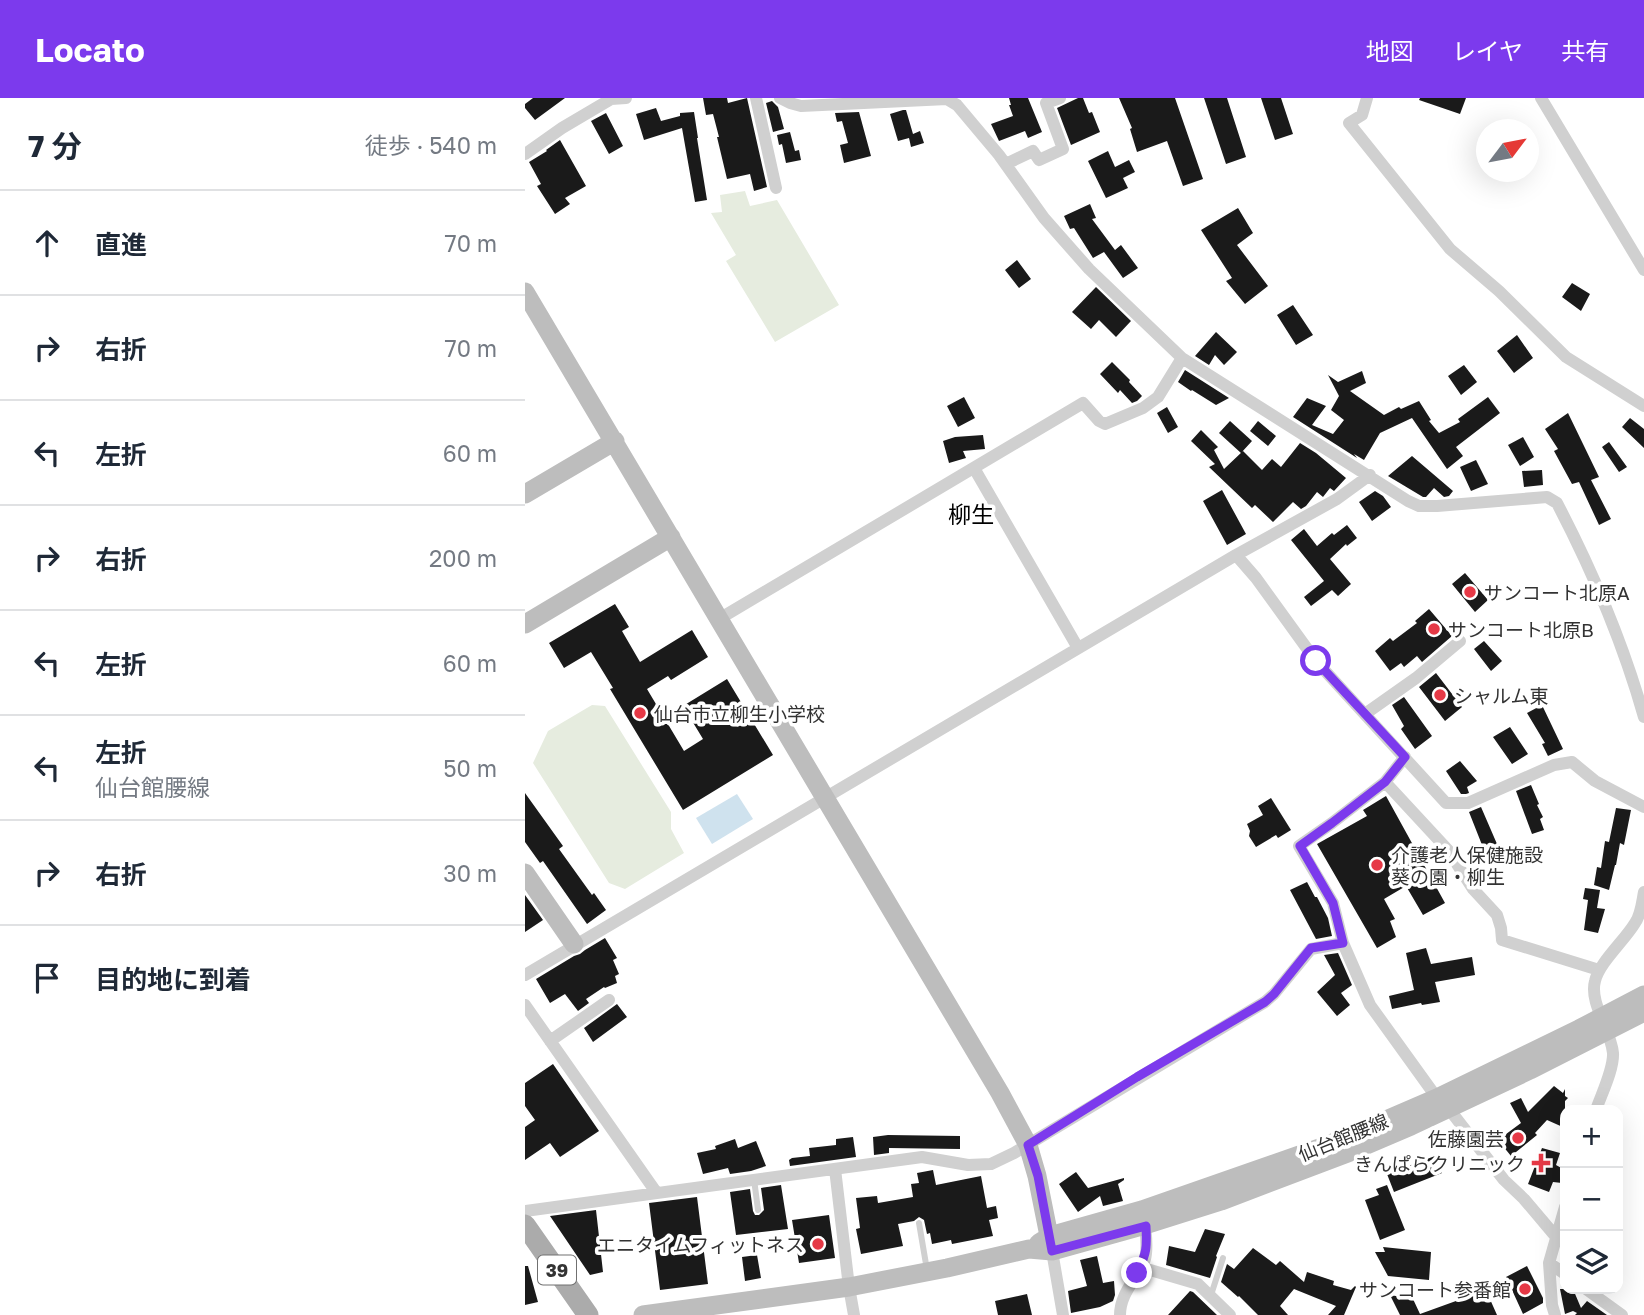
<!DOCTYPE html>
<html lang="ja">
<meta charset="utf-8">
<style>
:root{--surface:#fff;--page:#f6f6f7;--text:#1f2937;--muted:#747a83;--line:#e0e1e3;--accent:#7c3aed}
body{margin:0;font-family:"Golos Text","Noto Sans JP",sans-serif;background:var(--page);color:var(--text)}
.controls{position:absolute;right:21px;bottom:21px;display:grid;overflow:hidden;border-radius:14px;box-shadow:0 7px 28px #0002}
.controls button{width:63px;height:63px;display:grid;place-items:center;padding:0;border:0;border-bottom:2px solid var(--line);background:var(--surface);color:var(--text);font:35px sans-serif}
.compass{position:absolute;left:951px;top:21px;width:63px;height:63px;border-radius:50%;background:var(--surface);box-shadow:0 7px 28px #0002;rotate:58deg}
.stop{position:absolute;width:21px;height:21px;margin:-16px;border:5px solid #7c3aed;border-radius:50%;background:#fff}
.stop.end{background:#7c3aed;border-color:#fff;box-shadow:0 2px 7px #0008}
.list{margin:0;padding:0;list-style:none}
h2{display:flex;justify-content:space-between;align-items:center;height:91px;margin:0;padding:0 28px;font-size:30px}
h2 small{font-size:23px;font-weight:400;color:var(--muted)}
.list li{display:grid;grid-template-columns:46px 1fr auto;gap:21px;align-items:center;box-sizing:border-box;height:105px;padding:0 28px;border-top:2px solid var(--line)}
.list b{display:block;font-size:26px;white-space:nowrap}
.list p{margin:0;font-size:23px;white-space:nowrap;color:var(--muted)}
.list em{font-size:23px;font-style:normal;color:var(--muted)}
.icon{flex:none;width:38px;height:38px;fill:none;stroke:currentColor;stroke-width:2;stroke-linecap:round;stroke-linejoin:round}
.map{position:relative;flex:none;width:1119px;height:1217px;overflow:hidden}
header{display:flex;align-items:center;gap:42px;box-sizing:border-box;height:98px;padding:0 35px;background:var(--accent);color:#fff}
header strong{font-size:33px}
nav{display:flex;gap:38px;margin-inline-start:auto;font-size:24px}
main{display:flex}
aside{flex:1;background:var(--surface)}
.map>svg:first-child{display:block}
.green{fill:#e6ecdf}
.water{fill:#cfe2ee}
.building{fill:#1a1a1a}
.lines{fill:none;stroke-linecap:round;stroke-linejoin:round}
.lane{stroke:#d0d0d0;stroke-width:6}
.street{stroke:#d0d0d0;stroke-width:12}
.secondary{stroke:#bdbdbd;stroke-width:19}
.primary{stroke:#ababab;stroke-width:21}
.route{stroke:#7c3aed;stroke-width:9}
.poi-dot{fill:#e63946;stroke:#fff;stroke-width:2.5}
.labels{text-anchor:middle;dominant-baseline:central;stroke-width:7;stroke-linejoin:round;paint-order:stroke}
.shield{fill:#fff;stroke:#707070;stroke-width:2}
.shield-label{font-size:18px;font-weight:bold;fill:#333}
.poi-label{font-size:19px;fill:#333;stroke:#fff;text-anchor:start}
.street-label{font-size:19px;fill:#333;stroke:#fff}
.quarter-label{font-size:23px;fill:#000;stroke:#fff}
</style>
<header>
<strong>Locato</strong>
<nav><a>地図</a><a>レイヤ</a><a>共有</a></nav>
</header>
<main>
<aside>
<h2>7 分<small>徒歩 · 540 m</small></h2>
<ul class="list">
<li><svg class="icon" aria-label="ahead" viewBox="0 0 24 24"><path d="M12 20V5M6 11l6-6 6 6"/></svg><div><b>直進</b></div><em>70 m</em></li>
<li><svg class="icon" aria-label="right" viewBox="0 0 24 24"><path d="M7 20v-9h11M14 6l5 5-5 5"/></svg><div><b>右折</b></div><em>70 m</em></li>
<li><svg class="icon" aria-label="left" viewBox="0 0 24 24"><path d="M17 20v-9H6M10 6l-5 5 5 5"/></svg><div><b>左折</b></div><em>60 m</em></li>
<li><svg class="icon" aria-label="right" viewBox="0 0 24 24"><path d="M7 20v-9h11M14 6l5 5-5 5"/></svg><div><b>右折</b></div><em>200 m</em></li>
<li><svg class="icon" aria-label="left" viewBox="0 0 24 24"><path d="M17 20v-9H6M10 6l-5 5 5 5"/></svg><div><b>左折</b></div><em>60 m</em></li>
<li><svg class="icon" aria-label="left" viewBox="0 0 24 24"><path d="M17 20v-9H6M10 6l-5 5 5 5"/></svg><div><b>左折</b><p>仙台館腰線</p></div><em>50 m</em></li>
<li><svg class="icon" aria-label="right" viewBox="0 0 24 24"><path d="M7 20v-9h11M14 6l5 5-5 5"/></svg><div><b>右折</b></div><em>30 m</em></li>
<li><svg class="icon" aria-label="arrive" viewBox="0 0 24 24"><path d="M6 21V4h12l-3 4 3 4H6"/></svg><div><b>目的地に到着</b></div></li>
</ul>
</aside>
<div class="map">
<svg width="1119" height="1217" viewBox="0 0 1119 1217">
<rect width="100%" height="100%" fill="#fff"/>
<path class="green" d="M220,93L225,108L252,102L314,207L250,244L201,163L211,157L186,115L197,114L195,97Z
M67,607L80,608L146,714V731L159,755L100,791L84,785L8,665L23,633Z"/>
<path class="water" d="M212,696L228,721L187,746L171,720Z"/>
<path class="building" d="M8,0H40L10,22L0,10V6Z
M178,0H202L203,5L222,0L242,89L229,93L225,76L202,81L192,39H194L188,16L181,17Z
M484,0H503L517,34L503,40L500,33L474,43L466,26L488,18L484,7H486Z
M553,0H558L564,15L567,14L575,34L546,47L532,10Z
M594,0H650L678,81L658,88L642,43L612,54L605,31L607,30Z
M679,0H702L721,59L701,66Z
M736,0H756L768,36L750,42Z
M895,0H941L935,16L894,2Z
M247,3L253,9L259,31L248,34L241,5Z
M131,10L136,23L155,18V15L169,14L173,40H172L182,102L170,104L157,30L119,42L111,16Z
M378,12H381L388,36L395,33L399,45L386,49L384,40L373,43L365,16Z
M334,14L346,58L319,65L315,47L323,45L317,23L312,24L310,15Z
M81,15L98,48L84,56L66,23Z
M265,34L270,53L274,52L276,62L261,65L257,46L254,47L252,37Z
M35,42L61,88L40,100L45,106L30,116L12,88L16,86L4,64L22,53L21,52Z
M583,53L590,69L604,62L610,74L598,80L603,90L581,100L563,63Z
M565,106L571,120L567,121L590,152L596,147L613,170L598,180L579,154L568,160L549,130L545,131L539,118Z
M713,110L728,135L712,147L743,188L720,206L701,183L707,180L676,132Z
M492,162L506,181L494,190L480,172Z
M1047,185L1065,196L1056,213L1037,199Z
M571,189L606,223L591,239L574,222L566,231L547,214Z
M768,207L788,237L771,247L752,217Z
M691,234L712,254L699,267L690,257L684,267L670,258Z
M992,237L1008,260L989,275L972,253Z
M587,264L605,282L604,284L617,298L612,303L607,305L595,292L593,295L575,276Z
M939,267L952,284L936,297L923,278Z
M660,272L704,300L691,307L667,292L666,293L653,284Z
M837,273L841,285L825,293L859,317L874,309L876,311L894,303L906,322L904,323L914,335L935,324L933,321L963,299L975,315L931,349L938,358L922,371L887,320L855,335L839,362L829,356L832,360L768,319L782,300L801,308L787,327L808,336L819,322L806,312L814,298L803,277L813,284Z
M439,299L450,320L433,329L422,308Z
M642,309L653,329L643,335L632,315Z
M1043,315L1074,379L1066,382L1086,421L1074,427L1054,384L1047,386L1029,353L1033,351L1020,331Z
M1105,320L1119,331V350L1097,329Z
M705,323L727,343L716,355L694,335Z
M733,323L751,338L743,348L725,333Z
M676,332L693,349L689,352L699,371L718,353L737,372L747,361L756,369L775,345L791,355L821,380L809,393L805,390L798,399L792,394L781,408L776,411L768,404L748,424L730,407L727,410L684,369L690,366L666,343Z
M458,337L460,351L438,353L441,360L424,365L418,343L430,339Z
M998,339L1009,359L995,368L983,347Z
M1084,344L1102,369L1094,374L1077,349Z
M887,358L928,393L924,398L919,399L909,390L901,399H898L863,378Z
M951,362L963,386L946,393L935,369Z
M1017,372L1018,387L999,389L997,373Z
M697,392L721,436L702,447L678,403Z
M850,393L858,398L866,409L847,423L834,404Z
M822,427L832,440L822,448L821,446L805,461L826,486L813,498L807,492L786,508L779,499L799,483L766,442L779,431L792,448L807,435L809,437Z
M940,475L963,502L950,514L927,486Z
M90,506L104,529L97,533L115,564L167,532L183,559L146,582L143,578L122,591L159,653L178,641L158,608L202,581L248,657L158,712L85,591L88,590L66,554L39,570L24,545Z
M904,511L927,538L897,564L892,558L879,569L876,565L865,573L850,553L865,540L868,543L892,525L890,523Z
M959,543L977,563L966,573L949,551Z
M911,575L937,609L920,623L894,589Z
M879,599L907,638L890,651L876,631L879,628L867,607Z
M1017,607L1038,651L1023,658L1017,646L1020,645L1002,615Z
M985,629L1003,656L987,666L968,639Z
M935,663L952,683L942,689L944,695L941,696H936L921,673Z
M1006,687L1014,706L1012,707L1018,719L1015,721L1019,732L1007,736L991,693Z
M0,695L38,748L34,751L67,797L69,795L81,812L62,826L18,763L15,765L0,744Z
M861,698L920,805L898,817L881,788L859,801L870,821L865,823L871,839L852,850L792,746L842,718L838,712Z
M746,700L766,732L753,740L751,737L731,749L724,738L725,733L722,726L738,717L733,708Z
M956,709L972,746L959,752L944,714Z
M1091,710L1106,712L1099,747L1095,745L1091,767H1090L1084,792L1069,787L1072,769L1076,770L1080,743L1084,744Z
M782,784L790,799H792L803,820L807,838L791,841L765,792Z
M1060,790L1075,792L1072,810L1080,811L1073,835L1059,832L1063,802L1058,801Z
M0,797L18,822L0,834Z
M80,840L92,860L88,862L94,876L90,878L92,885L80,890L79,889L61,901L64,905L53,913L40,896L25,905L11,881L49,858L55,856L60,852Z
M901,850L906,866L947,859L950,877L910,884L915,904L897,907L896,905L867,911L864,898L889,892L881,855Z
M813,855L827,887L816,895L825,907L812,918L792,894L810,877L799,857Z
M92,906L102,919L68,944L59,930Z
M28,966L74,1033L35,1059L25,1045L0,1062V1029L10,1022L0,1008V985Z
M1029,988L1038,995L1040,991V998L1043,1000L1040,1003V1030L1022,1022L1010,1035L1012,1037L986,1058L973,1042L996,1025L985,1005L996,1000L1003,1014Z
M363,1037L435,1038V1051L364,1050V1055L349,1057L348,1039Z
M328,1039L331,1059L265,1068L264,1062L267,1060L285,1058L284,1050L311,1047V1041Z
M210,1041L213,1050L231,1043L241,1068L226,1073L205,1076L203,1070L178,1076L172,1055L191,1051L190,1048Z
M1017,1050L1035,1055L1031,1067L1040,1072L1037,1085L1028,1084L1024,1094L1003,1086Z
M910,1058L917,1075L869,1094L862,1076Z
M408,1072L411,1087L456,1078L462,1110L471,1108L473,1120L464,1122L468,1138L427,1146L426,1142L407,1146L405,1135L402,1136L399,1122L394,1119L389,1123L373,1126L378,1148L336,1156L331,1131L335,1130L331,1100L352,1098L353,1105L388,1099L386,1086L394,1085L392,1075Z
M551,1074L563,1090L599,1080V1082L593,1086L598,1103L578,1108L575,1098L553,1114L534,1086Z
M256,1087L263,1131L211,1137L205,1094L225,1091L228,1113L230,1117H234L239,1112L236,1090Z
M862,1087L880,1132L855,1142L840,1102L854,1097L851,1091Z
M172,1099L183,1186L135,1192L124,1105Z
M71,1112L78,1174L65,1177L25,1118Z
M304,1117L310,1160L274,1165L267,1122Z
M680,1131L700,1136L691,1158L692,1159L685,1180L641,1167L644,1148L670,1154Z
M858,1149L906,1154L904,1182L863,1178L850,1154H860Z
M728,1150L751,1167L755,1163L779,1184L782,1174L809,1183L808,1187L826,1192L830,1188L831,1189L819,1217H803L811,1208L769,1191L755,1208L763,1217H733L714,1198L713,1199L696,1184L702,1166L709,1171Z
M232,1157L236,1180L220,1183L217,1159Z
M572,1158L578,1185L589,1183L590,1197L588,1203L575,1209L546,1215L543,1193L562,1188L555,1162Z
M0,1168H3L13,1204L0,1207Z
M1002,1168L1018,1200V1205L998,1216L981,1179Z
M960,1190L972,1217H875L865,1197L888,1201L895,1216L942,1199L941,1197Z
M1035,1191H1048L1056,1210L1062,1203L1082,1217H1050L1052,1215L1048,1213L1040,1216Z
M665,1193L668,1194L692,1217H643Z
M502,1196L507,1217H473L470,1203Z"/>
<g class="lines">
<path class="lane" d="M229,1081L233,1112
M394,1125L402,1172
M686,1197L698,1160"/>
<path class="street" d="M231,0L251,90
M255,0L265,5L276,8L422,1L432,7L474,57L519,120L564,171L657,260L883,403L894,408H912L1022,399L1032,405C1068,474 1098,545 1119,619
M842,0L837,17L824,25L925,151L974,193L1041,259L1119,308
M1016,0L1119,172
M0,56L37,30L86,1L101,0
M481,66L508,53L514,62L538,51L521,5L535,0
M449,370L553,550
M711,457L731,480L791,563L921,705H943L1029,667L1047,664L1070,683L1119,709
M194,521L558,305L574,323L580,326L618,310L633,299L657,260
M840,616L891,580L935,543
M860,684L923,752L948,791L972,817L976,830L977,842L1074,872
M818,845L845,907L912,1000
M0,877L711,457L812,401L845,377
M0,907L131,1094
M25,943L84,902
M924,1011L979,1082L999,1101L1032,1140
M1071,1012C1076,997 1089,971 1088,955C1086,932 1064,905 1070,883C1074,865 1100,842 1110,825C1116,817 1117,804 1119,794
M310,1071L324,1189L329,1217
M0,1113L397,1059L443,1067L466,1066L489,1055L740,904L749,896L786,851L818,845L808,805L774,748L807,725L860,684L880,659
M527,1153L538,1217
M1024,1165L1040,1176
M615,1169L673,1186L705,1217
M1061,1191L1097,1217
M595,1217C595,1195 612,1181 620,1161C623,1150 621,1138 620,1127
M1030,1217L1027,1207L1024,1165L1040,1109"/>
<path class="secondary" d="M0,194L475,995L503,1047L512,1078L527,1153
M0,396L90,343
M0,526L146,439
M0,775L49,846
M514,1145L525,1138L617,1112L803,1047L912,1000L1054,931L1119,897
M118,1217L324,1189L422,1170L504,1151L527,1153L620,1127L696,1103L825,1054L886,1028L1005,972L1119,914"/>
<path class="primary" d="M0,1127L63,1217"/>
</g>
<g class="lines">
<path class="route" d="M612,1175C622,1155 622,1149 621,1128L527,1153L513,1078L503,1047L612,979L740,904L749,896L786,850L818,845L808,805L775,748L807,725L860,684L880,659L791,563"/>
</g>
<g class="poi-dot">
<circle cx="945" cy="494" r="7"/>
<circle cx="909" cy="531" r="7"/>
<circle cx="915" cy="597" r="7"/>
<circle cx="115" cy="615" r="7"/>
<circle cx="852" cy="767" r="7"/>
<circle cx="993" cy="1040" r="7"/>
<path d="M1012.5 1054.5h7v7h7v7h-7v7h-7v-7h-7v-7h7z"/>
<circle cx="293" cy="1146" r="7"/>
<circle cx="1000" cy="1191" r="7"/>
</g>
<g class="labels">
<rect class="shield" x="13" y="1157.5" width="38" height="29" rx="5"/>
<g class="shield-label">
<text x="32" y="1172">39</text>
</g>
<g class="poi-label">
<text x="959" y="494">サンコート北原A</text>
<text x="923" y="531">サンコート北原B</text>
<text x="929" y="597">シャルム東</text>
<text x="129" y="615">仙台市立柳生小学校</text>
<text x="866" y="756">介護老人保健施設<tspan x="866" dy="22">葵の園・柳生</tspan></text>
<text x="979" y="1040" text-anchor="end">佐藤園芸</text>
<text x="1000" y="1065" text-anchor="end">きんぱらクリニック</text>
<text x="279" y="1146" text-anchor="end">エニタイムフィットネス</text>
<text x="986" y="1191" text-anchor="end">サンコート参番館</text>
</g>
<g class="street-label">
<text transform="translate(818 1039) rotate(-22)">仙台館腰線</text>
</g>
<g class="quarter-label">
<text x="446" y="416">柳生</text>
</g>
</g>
</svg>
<div class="controls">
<button>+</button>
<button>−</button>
<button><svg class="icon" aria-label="layers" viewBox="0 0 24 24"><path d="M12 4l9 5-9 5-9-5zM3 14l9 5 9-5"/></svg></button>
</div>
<svg class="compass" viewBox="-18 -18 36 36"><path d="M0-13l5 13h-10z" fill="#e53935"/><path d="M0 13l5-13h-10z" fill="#747a83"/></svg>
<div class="stop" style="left:791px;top:563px"></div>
<div class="stop end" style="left:612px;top:1175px"></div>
</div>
</main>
